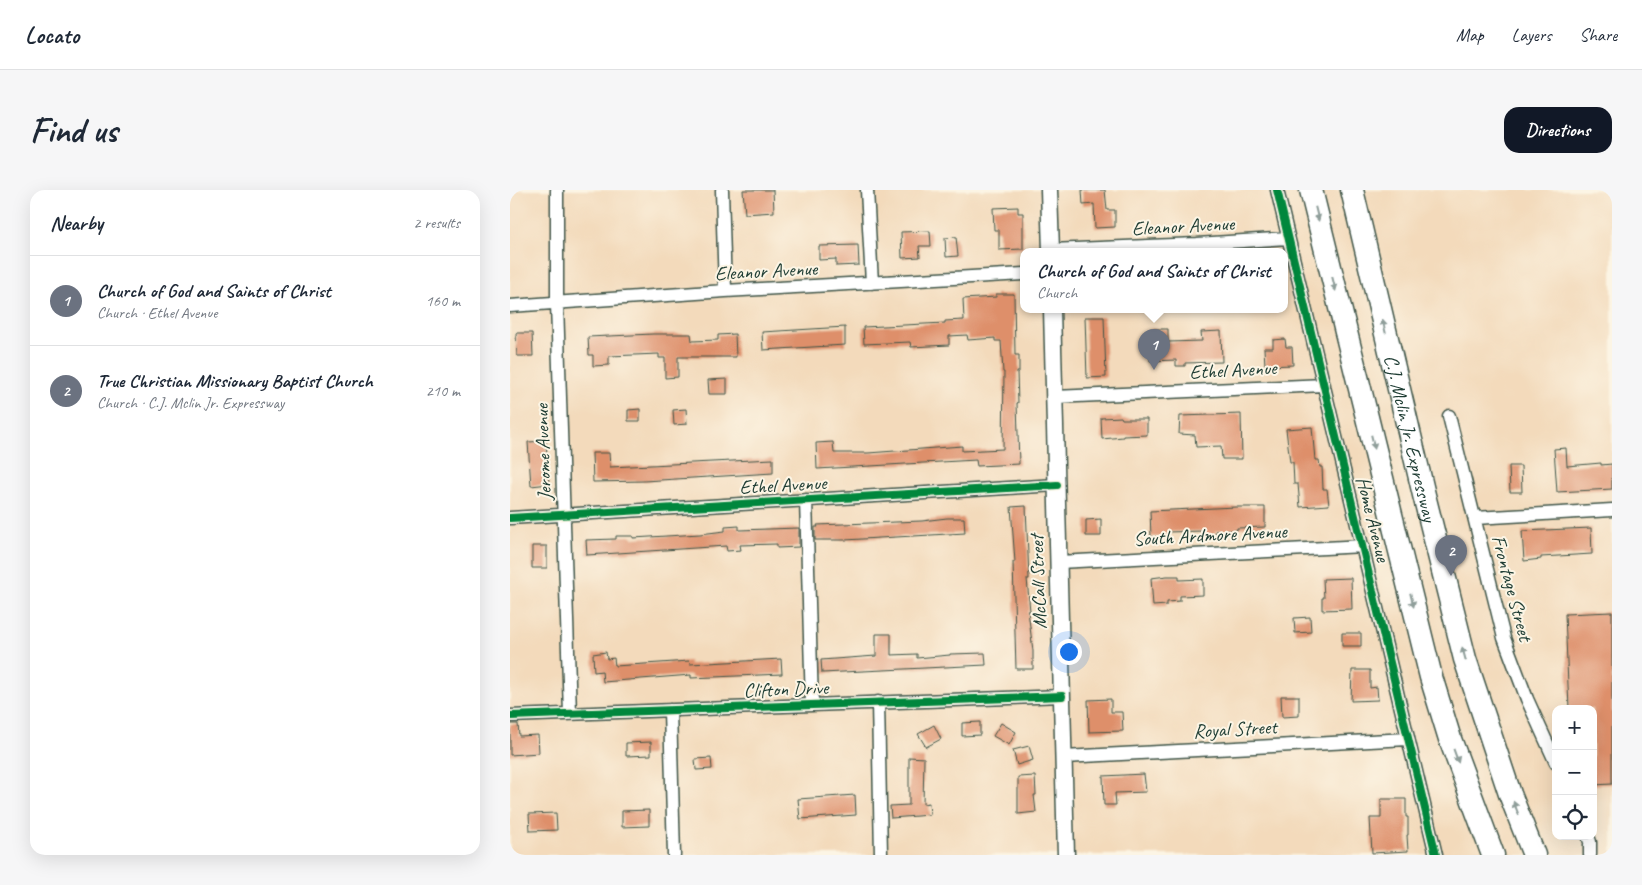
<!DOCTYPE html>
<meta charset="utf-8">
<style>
:root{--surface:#fff;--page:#f6f6f7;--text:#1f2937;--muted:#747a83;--line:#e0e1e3;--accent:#111827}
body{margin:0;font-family:Caveat,sans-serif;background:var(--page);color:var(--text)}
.controls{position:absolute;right:15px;bottom:15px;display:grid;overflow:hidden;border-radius:10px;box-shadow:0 5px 20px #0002}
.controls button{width:45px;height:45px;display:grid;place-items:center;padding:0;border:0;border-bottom:1px solid var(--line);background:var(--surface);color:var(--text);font:25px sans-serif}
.you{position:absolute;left:558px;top:461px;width:18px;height:18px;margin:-12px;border:4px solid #fff;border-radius:50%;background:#1a73e8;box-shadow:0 0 0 8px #1a73e833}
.badge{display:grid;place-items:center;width:32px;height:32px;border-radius:50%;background:var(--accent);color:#fff;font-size:16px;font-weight:700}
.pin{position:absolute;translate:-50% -41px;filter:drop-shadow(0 1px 2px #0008)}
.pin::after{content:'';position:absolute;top:26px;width:18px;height:15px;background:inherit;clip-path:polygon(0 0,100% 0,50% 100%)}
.popup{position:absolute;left:510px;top:58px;width:268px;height:65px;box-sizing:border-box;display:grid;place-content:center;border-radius:10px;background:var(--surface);filter:drop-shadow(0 1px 4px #0005);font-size:16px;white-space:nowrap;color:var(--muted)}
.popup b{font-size:19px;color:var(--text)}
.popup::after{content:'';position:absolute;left:50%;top:100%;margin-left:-10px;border:10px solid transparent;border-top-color:var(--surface)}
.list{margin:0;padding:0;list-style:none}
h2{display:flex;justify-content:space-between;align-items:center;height:65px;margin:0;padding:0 20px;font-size:21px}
h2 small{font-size:16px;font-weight:400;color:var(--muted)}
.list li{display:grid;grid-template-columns:32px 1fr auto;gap:15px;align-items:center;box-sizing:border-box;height:90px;padding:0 20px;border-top:1px solid var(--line)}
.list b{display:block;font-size:19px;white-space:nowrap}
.list p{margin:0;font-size:16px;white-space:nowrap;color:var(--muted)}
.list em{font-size:16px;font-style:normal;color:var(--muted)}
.icon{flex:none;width:28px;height:28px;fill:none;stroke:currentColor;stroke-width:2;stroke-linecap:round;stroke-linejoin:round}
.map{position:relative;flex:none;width:1102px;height:665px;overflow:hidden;border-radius:15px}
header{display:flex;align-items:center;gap:30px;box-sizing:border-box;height:70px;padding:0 25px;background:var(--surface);border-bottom:1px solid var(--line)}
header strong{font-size:24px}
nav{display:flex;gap:28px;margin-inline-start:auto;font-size:18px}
.intro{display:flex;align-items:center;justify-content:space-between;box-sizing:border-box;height:120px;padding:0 30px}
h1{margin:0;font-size:35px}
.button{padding:12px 22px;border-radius:15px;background:var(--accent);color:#fff;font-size:18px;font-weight:700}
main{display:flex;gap:30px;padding:0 30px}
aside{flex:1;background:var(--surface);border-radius:15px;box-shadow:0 5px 20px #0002}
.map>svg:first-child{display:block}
.building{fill:#de8f6b}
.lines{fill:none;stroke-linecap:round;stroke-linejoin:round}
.minor-casing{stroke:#3f5548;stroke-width:15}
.tertiary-casing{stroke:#3f5548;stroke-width:19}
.motorway-casing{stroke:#3f5548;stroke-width:25}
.minor{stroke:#fff;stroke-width:12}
.tertiary{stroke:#fff;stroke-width:16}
.motorway{stroke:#fff;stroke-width:22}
.cycleway-casing{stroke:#fcf5e5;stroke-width:11}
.cycleway{stroke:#00873e;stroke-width:8}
.oneway{fill:#8f9e9a}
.labels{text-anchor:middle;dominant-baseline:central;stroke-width:4;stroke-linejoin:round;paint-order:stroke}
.street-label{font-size:20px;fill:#1f3d34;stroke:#fcf5e5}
</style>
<header>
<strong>Locato</strong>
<nav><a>Map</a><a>Layers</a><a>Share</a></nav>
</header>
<div class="intro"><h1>Find us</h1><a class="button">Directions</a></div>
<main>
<aside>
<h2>Nearby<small>2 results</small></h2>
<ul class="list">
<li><span class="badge" style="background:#6b7280">1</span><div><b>Church of God and Saints of Christ</b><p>Church · Ethel Avenue</p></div><em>160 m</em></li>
<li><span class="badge" style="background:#6b7280">2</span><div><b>True Christian Missionary Baptist Church</b><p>Church · C.J. Mclin Jr. Expressway</p></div><em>210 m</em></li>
</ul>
</aside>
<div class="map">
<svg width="1102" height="665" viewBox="0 0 1102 665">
<rect width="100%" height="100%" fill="#fcf5e5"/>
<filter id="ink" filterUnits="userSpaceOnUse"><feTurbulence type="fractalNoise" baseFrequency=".02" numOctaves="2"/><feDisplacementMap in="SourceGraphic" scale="10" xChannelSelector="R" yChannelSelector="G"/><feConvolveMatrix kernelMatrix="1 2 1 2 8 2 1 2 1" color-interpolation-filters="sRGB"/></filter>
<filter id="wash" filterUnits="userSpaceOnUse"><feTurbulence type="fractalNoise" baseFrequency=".0096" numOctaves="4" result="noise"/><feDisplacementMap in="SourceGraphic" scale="20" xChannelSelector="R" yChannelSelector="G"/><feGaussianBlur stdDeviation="1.12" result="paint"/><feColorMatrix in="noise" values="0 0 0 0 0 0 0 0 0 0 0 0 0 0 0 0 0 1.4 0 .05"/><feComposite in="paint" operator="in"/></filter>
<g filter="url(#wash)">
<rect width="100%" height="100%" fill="#f3dabb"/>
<g id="blocks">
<path class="building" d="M233,0H263L264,22L235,24Z
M572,0H595L597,20H605V37L585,38L584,14L573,15Z
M508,17V23H513V59L489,60V40H484L483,18Z
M420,41L421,56H409L410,67L392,68L391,42Z
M446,47L448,66L436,67L435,48Z
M348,55L349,75L326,76V69L309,70V56Z
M486,104H504L505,165H509V182H507L508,213H507L509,274L467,276L466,270L307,279L306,253L323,252L324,263H358L452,256V261L493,259L494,182H493L491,151H485V148L458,150L457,145L439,146V155L401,157L400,152L354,154L353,137L435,133V131L454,130L453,109L486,107Z
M575,127H594L596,187L577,188Z
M335,137V155L253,160L252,142Z
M640,139H658V152L692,151L691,142L711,141L712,172L675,173V176H666V170L640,171Z
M6,143H22L23,166H7Z
M143,144H181L182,151L208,150V145L225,144L226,167H168V187L155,188V168H149V164L99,166V175L83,176V165H79L78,147Z
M775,149L776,157H782L783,175L755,176L754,158H763V150Z
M217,189V204H199L198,190Z
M130,219V231H118V220Z
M176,219L177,234L164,235L163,220Z
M731,224L732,269H712L711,256L686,257L685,245L669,244L670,226Z
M611,227L612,229H637V245L613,246V247L592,249L591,228Z
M802,237L805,270H809L810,277H812L813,299H817L819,315L790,317L788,294H784L783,272H780L776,239Z
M36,251L39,294L21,296L18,252Z
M1056,258L1057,276L1091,273V275L1102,274V299L1047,302L1044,259Z
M82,263H99L100,277L263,269V283L134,291L83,292Z
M999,276H1011L1012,302H1000Z
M516,316L519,389H517L520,421H518L523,461V479H506L503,372H505L501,317Z
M726,317H755V337L727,338V340L705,341L706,344L693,345V341L657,342V347H641L640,321Z
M437,328H454L455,343L335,350H305V337H308L307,335L412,331Z
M591,329V346H576V330Z
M229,336V340L289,338V357L267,358V354L230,355L231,360L217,361L216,356L77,365L76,350L106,349V346H123V348L190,344L215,341V337Z
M1081,338L1082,364L1031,367V369L1014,371L1012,341Z
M22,356H37V378H22Z
M657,386H669V390L693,389V405L670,406V411L657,412V415L643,416L641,388Z
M841,388L842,419L812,420V408H814L813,389Z
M1102,422V594L1083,595V519H1059L1055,424Z
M800,427L801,442L785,443L784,428Z
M832,443H851V456H832Z
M366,444H381V465L407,464V468L440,465V464L475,463L476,475L312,483L311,470L366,466Z
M96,462L97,469L104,468L105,476L179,471L180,474L271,469L272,484L181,488V485L93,492L92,481L84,482L83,464Z
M842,480H860V498L867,497L868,510L841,511Z
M771,506H789V526L772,527Z
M601,509V522H612L613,541L579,542L578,510Z
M470,532V545L452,546V533Z
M491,533L506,542L499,555L483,546Z
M0,534H8L9,546L28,545L29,563L0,565Z
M424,535L431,549L416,557L408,544Z
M141,552V565L116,566V553Z
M519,556L523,570L507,575L503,560Z
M399,567L414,568L413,614L419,613L420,625L381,628L380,616L399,615Z
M201,568L202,579L186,580L185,569Z
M634,584L636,602L605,603L606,615H594L593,586Z
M525,586L526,605H524L526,622L508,624V587Z
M345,605L346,625L290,629L288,609Z
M871,609H896V627H898V645H897L898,661L862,663L860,628H871Z
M139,620V636L112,637V621Z
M46,623L47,640L20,641L19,624Z"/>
</g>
</g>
<g filter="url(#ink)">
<use href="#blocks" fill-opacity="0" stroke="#3f5548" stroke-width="1"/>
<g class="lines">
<defs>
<path id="minor" d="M47,0V113L60,524
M212,0L215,101
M357,0L362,93
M767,0L926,665
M541,60L687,54L778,48
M0,116L215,101L514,84
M545,207L814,195
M939,226L994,448L1017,509L1046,573
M296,310L302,515
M0,328L547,295
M965,328L1102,320
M549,372L853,356
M368,512L371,665
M160,520L164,665
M0,526L552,506
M554,567L898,549
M1078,646L1080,652V665"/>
<path id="tertiary" d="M539,0L541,61
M542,119L556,665"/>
<g id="motorway">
<path d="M801,0L921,487L940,549L983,665"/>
<path id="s1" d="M842,0L914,305L955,469L1000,604L1024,665"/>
</g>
</defs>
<use href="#minor" class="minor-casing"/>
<use href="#tertiary" class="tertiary-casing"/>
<use href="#motorway" class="motorway-casing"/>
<use href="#minor" class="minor"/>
<use href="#tertiary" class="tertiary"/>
<use href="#motorway" class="motorway"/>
<defs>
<path id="cycleway" d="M767,0L926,665
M0,328L547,295
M0,526L552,506"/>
</defs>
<use href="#cycleway" class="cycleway-casing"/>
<use href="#cycleway" class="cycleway"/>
</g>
<defs><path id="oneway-solid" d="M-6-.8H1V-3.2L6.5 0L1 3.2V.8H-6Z" transform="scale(1.25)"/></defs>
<g class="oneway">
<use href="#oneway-solid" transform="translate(807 24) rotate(76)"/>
<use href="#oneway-solid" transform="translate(824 94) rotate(76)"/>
<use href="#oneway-solid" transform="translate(874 136) rotate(-103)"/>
<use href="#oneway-solid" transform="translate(863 252) rotate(76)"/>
<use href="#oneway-solid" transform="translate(902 410) rotate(76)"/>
<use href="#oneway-solid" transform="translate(954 464) rotate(-105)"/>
<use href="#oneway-solid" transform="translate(946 566) rotate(70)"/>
<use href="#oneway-solid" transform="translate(1006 618) rotate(-111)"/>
</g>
</g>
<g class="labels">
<g class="street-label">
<text transform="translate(673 36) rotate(-3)">Eleanor Avenue</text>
<text transform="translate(256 81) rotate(-3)">Eleanor Avenue</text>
<text transform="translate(723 180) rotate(-3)">Ethel Avenue</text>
<text stroke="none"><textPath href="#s1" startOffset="255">C.J. Mclin Jr. Expressway</textPath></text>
<text transform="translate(33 262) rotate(-92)">Jerome Avenue</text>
<text transform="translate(273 295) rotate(-3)">Ethel Avenue</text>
<text transform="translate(863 329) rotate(76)">Home Avenue</text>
<text transform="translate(700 345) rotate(-3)">South Ardmore Avenue</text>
<text transform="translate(528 392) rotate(-92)">McCall Street</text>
<text transform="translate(1002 398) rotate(75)">Frontage Street</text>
<text transform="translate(276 499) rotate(-2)">Clifton Drive</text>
<text transform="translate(725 539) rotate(-3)">Royal Street</text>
</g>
</g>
</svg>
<div class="controls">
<button>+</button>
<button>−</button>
<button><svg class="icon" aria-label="locate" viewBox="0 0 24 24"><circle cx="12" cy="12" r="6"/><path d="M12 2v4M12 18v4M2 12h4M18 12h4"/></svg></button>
</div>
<div class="you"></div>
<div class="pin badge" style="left:644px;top:180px;background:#6b7280">1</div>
<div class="popup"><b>Church of God and Saints of Christ</b>Church</div>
<div class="pin badge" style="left:941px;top:386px;background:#6b7280">2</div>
</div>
</main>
